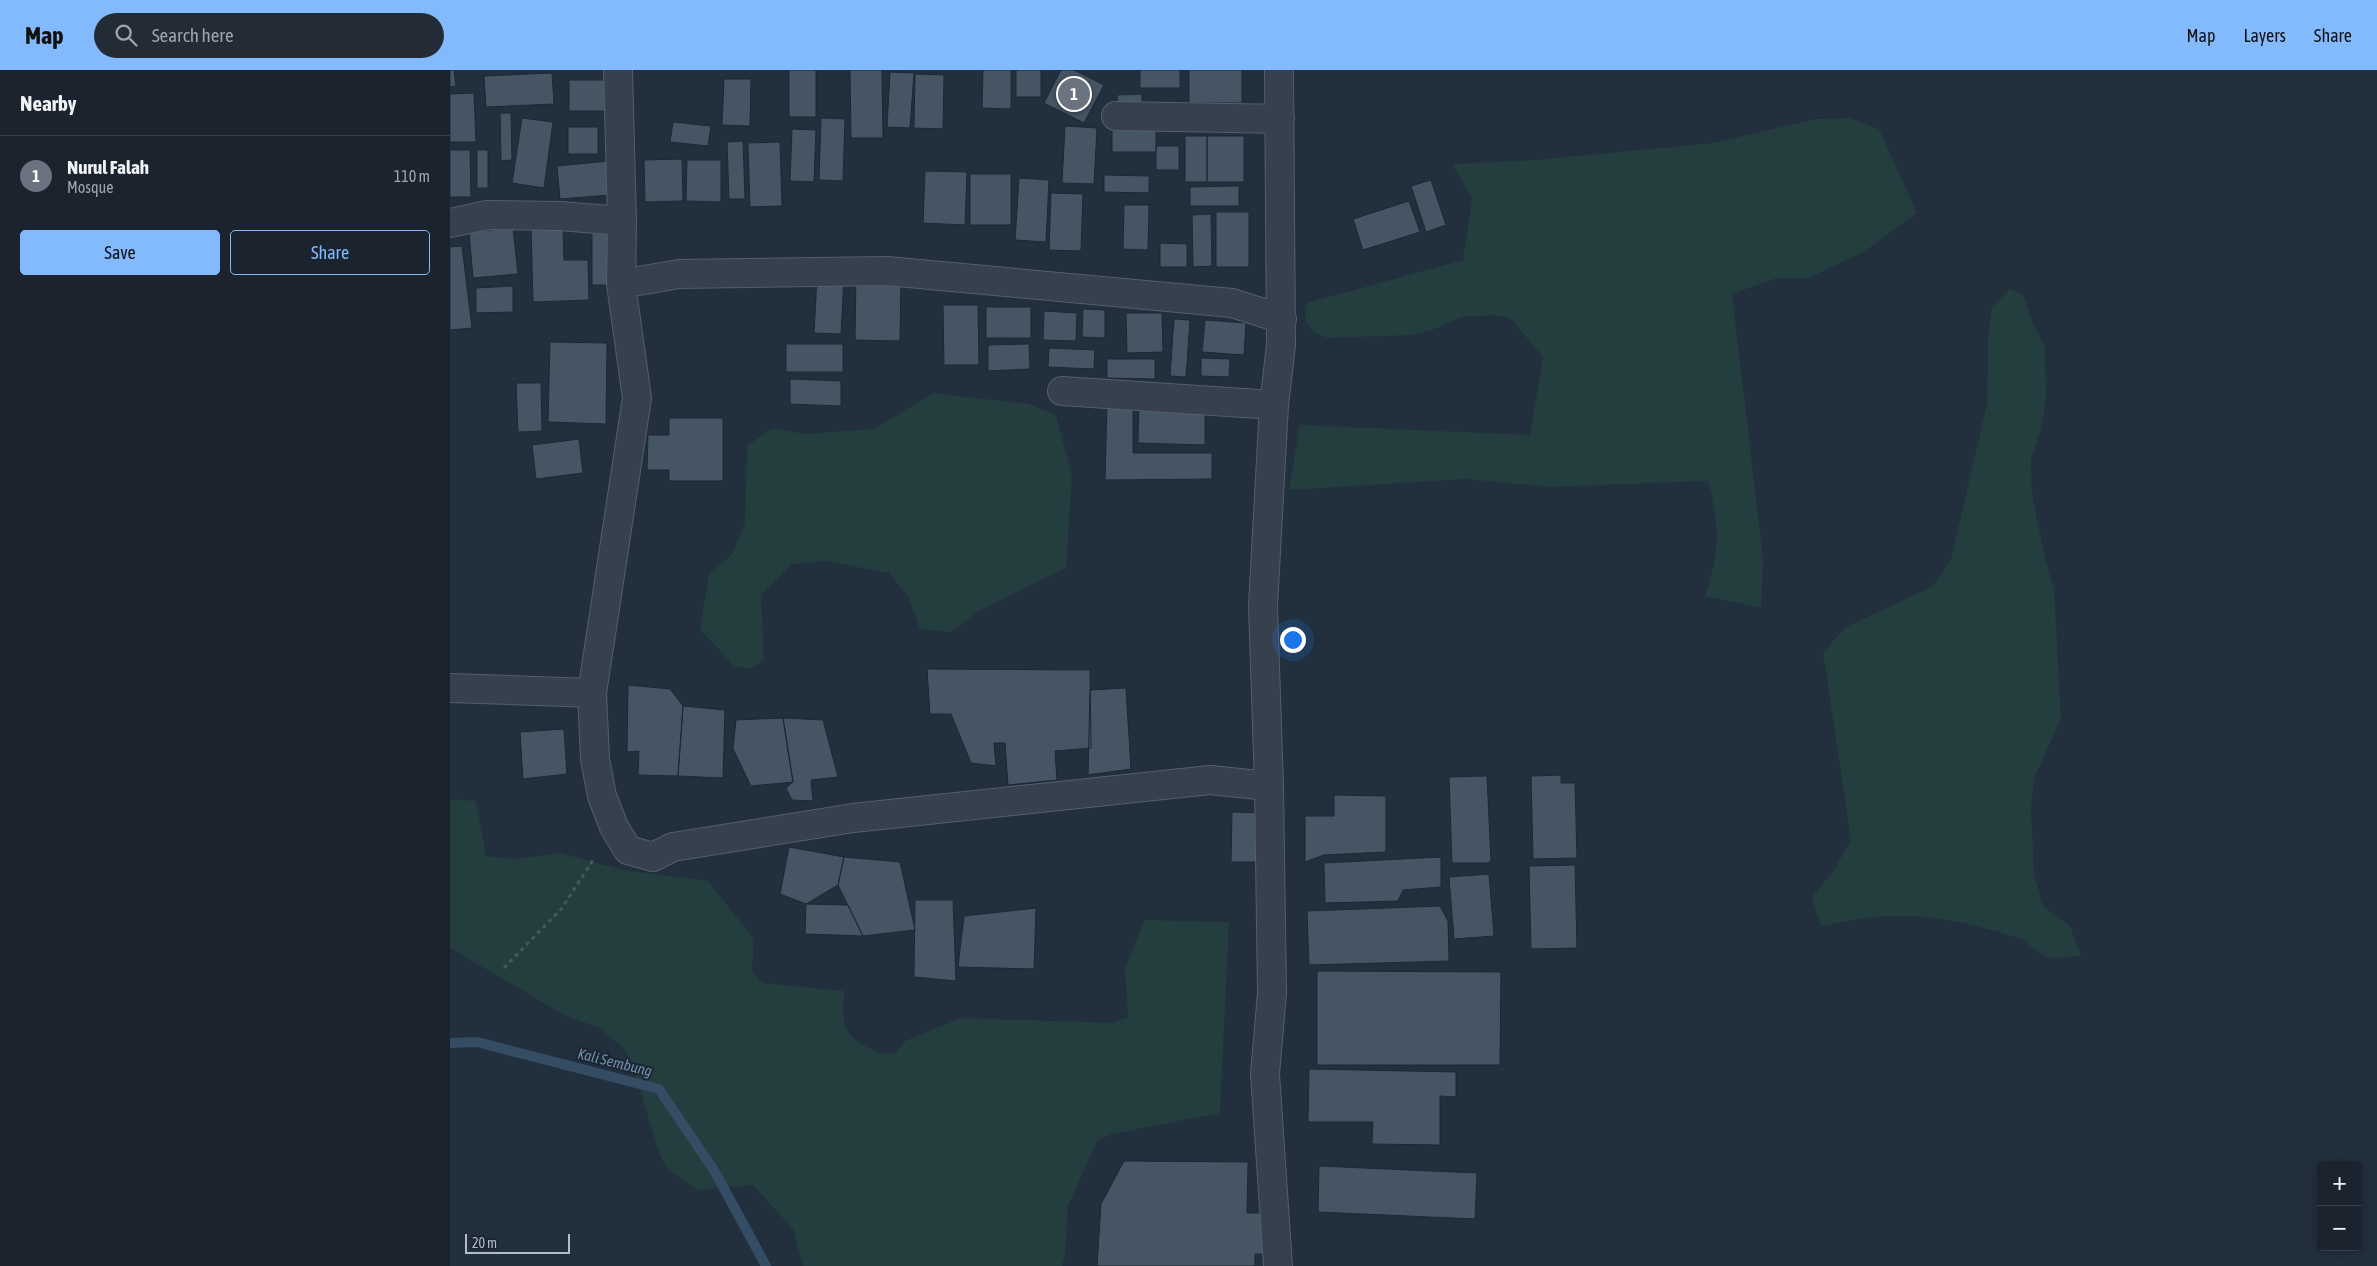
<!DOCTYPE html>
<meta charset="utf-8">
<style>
:root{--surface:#1a232e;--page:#232b36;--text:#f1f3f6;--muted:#9fa4aa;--line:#38404a;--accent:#82bafd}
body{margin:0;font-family:"Asap Condensed",sans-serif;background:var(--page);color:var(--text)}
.controls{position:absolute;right:15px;bottom:15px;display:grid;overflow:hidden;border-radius:5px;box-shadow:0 2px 12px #0003}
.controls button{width:45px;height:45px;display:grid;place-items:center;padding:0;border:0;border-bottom:1px solid var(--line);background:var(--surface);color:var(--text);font:25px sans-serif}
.scale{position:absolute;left:15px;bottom:12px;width:105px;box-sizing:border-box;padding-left:5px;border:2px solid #b1bcc9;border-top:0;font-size:14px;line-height:18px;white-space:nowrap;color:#b1bcc9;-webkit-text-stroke:4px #1b2632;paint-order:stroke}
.you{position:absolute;left:842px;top:569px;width:18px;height:18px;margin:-12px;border:4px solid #fff;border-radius:50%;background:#1a73e8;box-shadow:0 0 0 8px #1a73e833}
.badge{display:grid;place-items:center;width:32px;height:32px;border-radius:50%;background:var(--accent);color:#fff;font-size:16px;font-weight:700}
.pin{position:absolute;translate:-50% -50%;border:2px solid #fff;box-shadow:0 1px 5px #0006}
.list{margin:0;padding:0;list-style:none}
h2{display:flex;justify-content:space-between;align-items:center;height:65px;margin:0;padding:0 20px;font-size:21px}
h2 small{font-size:16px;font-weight:400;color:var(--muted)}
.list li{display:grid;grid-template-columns:32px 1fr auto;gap:15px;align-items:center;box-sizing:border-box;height:80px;padding:0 20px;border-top:1px solid var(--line)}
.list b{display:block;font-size:19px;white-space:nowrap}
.list p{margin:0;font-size:16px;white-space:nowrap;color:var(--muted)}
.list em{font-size:16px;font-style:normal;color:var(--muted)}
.actions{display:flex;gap:10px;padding:15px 20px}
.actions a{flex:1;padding:11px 0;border:1px solid var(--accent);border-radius:5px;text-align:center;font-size:18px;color:var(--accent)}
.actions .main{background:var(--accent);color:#111}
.icon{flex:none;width:28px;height:28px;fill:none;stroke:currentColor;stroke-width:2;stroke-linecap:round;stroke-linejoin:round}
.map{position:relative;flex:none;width:1927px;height:1196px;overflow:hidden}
header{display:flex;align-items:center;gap:30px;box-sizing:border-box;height:70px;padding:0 25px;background:var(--accent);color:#111}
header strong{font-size:24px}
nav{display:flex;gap:28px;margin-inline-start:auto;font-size:18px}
.search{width:350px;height:45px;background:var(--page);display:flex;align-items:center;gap:12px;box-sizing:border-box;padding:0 18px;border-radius:28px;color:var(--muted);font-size:19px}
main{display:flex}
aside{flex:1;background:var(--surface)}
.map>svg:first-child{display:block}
.green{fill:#243d3e}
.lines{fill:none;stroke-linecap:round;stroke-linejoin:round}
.stream{stroke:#354c65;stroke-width:10}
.building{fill:#465564;stroke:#1d2834}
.minor-casing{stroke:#545f6b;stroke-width:30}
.path{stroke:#425a5b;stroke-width:3;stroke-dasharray:4 4;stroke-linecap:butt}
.minor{stroke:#36414d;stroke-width:28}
.labels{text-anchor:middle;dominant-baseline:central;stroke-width:4;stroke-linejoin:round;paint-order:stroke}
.water-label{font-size:15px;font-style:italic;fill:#708fae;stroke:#1b2632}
</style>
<header>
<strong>Map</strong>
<div class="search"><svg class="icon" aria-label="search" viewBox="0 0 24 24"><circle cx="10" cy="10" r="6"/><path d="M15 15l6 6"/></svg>Search here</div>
<nav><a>Map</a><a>Layers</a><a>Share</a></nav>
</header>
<main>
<aside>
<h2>Nearby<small></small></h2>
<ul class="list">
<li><span class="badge" style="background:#6b7280">1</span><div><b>Nurul Falah</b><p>Mosque</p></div><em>110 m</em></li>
</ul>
<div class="actions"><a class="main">Save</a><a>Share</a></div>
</aside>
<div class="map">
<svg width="1927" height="1196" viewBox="0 0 1927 1196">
<rect width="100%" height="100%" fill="#222f3d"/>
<path class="green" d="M1400,48L1429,59L1467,143L1415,181L1359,208H1327L1282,224L1313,488L1311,538L1255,526C1270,482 1270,456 1258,411L1099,417L1016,409L839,420L850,355L1080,365L1093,287L1061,249L1044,245L1011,247L980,261L962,265L878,268L864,263L855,249L857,233L1013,190L1022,129L1002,94L1085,90L1263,73L1365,49Z
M1560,219L1574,226L1581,249L1595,277L1596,328L1591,359L1581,390L1582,424L1595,488L1604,519L1611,648L1584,709L1581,740L1584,805L1593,836L1620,856L1631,886C1622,886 1605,890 1597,887C1585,882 1578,870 1565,867C1493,845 1444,838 1371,857L1362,827L1384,800L1401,770L1373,582L1396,557L1483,516L1501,489L1537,334L1538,268L1542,237Z
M483,323L578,334L606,345L622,406L616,498L527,542L501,562L470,559L459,528L439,503L375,491L342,494L311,525L314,590L301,598L285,597L250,559L259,505L283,483L295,452L297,376L322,358L355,364L424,359Z
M0,729L26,731L36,786L64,789L110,783L173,800L258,811L304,869L302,901L313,913L394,921C394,947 388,961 414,975C425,982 431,984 444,984L455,971L511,948L664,953L678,947L675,900L694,850L779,852L770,1043L662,1064L647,1071L618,1136L615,1184L612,1196H353L343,1159L303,1115L248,1120L217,1099L209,1083L182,993L174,979L150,958L116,946L0,878Z"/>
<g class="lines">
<path class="stream" d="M0,973L27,972L209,1019L265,1102L316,1196"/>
</g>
<path class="building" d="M0,0H4L6,16L0,17Z
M339,0H366V47H339Z
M400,0H432L433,68H401Z
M533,0H561V39L532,38Z
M566,0H591V27H566Z
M611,0H624L654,15L634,53L594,33Z
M690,0H730V18H690Z
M739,0H792V33H739Z
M440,2L464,3L460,58L437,57Z
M102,3L104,34L36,37L34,6Z
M465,4L494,5L493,59L464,58Z
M274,9H301L300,56L272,55Z
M119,10H164V41H119Z
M24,23L26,72H0V24Z
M692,24V39L668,40L667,25Z
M50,43H61L62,90L51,91Z
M72,48L103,52L94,118L62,113Z
M371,48L395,49L393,111L369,110Z
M662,51H706V82H662Z
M223,52L261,56L258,76L220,72Z
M615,56L647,58L644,114L612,113Z
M118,57H148V84H118Z
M342,59L366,60L364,112L340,111Z
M735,66H757V112H735Z
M757,66H794V112H757Z
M293,71L295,129H279L277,72Z
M330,72L332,136L300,137L298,73Z
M706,76H729V100H706Z
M0,80H20L21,127H0Z
M27,80H38V118H27Z
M232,89L233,131L195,132L194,90Z
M170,90L173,124L110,129L107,96Z
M237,90H271V132L236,131Z
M475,101L517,102L515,155L473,153Z
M520,104H561V155H520Z
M654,105L699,106V123L654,122Z
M569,108L599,110L596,172L565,170Z
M981,110L996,155L976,162L961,116Z
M789,116V136H740V117Z
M601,123L633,124L631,181L599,180Z
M959,131L970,162L913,180L903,149Z
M674,135H699L698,180L673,179Z
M766,142H799V197H766Z
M761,144L762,196L743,197L742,145Z
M113,157L114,190H138L139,230L83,232L81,158Z
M142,157H172V215H142Z
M63,158L68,204L23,208L19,162Z
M710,173L737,174V197H710Z
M12,176L22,258L0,260V177Z
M406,203L451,204L450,271L405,270Z
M367,207L394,208L391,264L364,263Z
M63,216V242L26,243V218Z
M493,235H528L529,295H494Z
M536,237H581V268H536Z
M633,239L655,240V268L632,267Z
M594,241L627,243L626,271L593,270Z
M676,243H712L713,282L677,283Z
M724,249L740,250L736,307L720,306Z
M755,250L796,253L794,285L752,282Z
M100,272L157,273L156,354L98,352Z
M336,274H393V302H336Z
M579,274L580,299L538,301V275Z
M599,278L645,280L644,299L598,297Z
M751,288L780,289L779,307L751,306Z
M657,289H705V309L657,308Z
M340,309L391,311V336L340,334Z
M66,313H91L92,361L68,362Z
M657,333H683V383H762V409L655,410Z
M689,333L755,334V375L688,373Z
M219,348H273V411H219V400H197L198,365H219Z
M129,369L133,403L86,409L82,375Z
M477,599L640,600L641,678L605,681L607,710L558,715L555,673H544L546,696L521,693L501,644H480Z
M178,615L220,619L233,636L228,706L188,705L189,681L177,682Z
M676,618L681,699L638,705L640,620Z
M233,636L275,640L273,708L228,706Z
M333,648L343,712L301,716L283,679L286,650Z
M333,648L373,650L388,707L361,710L363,731L342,730L336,718L343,712Z
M114,659L117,704L73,709L70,662Z
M1111,705V713H1125L1127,788L1083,789L1081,706Z
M1037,706L1041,791L1037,793H1002L999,707Z
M884,725L936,726V782L874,785L855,792V746H884Z
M782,742L815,743L814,792H781Z
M339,777L394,787L388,815L356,834L330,824Z
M394,787L450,792L465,860L413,866L388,815Z
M991,787V817L953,820L948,831L875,833L874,793Z
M1125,795L1127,878L1081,879L1079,796Z
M1039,804L1044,866L1004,869L999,807Z
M465,830H503L506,911L464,907Z
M356,834L398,835L413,866L355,864Z
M990,836L998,851L999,891L859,895L857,841Z
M586,838L584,899L508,897L514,846Z
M867,901L1051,902L1050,995H867Z
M859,999L1006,1002V1027L990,1026V1075L922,1074L923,1052H858Z
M674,1091L798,1092L797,1143H816V1184H805V1196H647L651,1134Z
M869,1096L1027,1103L1025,1149L868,1142Z"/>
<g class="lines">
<defs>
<path id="minor" d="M168,0L172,151L171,214L187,328L142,623L145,689L152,726L164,757L178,780L203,787L223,777L403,748L760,710L819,716
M666,46L830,49
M0,153L37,145L110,146L172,151
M171,214L229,204L437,201L782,233L832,249
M612,321L824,335
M0,618L142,623
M828,1196L815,1004L822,923L819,716L813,536L824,335L831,275L829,0"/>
</defs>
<use href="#minor" class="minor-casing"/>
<path class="path" d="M54,898L112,838L145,787"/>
<use href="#minor" class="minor"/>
</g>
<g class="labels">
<g class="water-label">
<text transform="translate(165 992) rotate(14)">Kali Sembung</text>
</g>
</g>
</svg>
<div class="controls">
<button>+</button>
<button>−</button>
</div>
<div class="scale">20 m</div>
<div class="you"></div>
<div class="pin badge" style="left:624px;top:24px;background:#6b7280">1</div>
</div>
</main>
